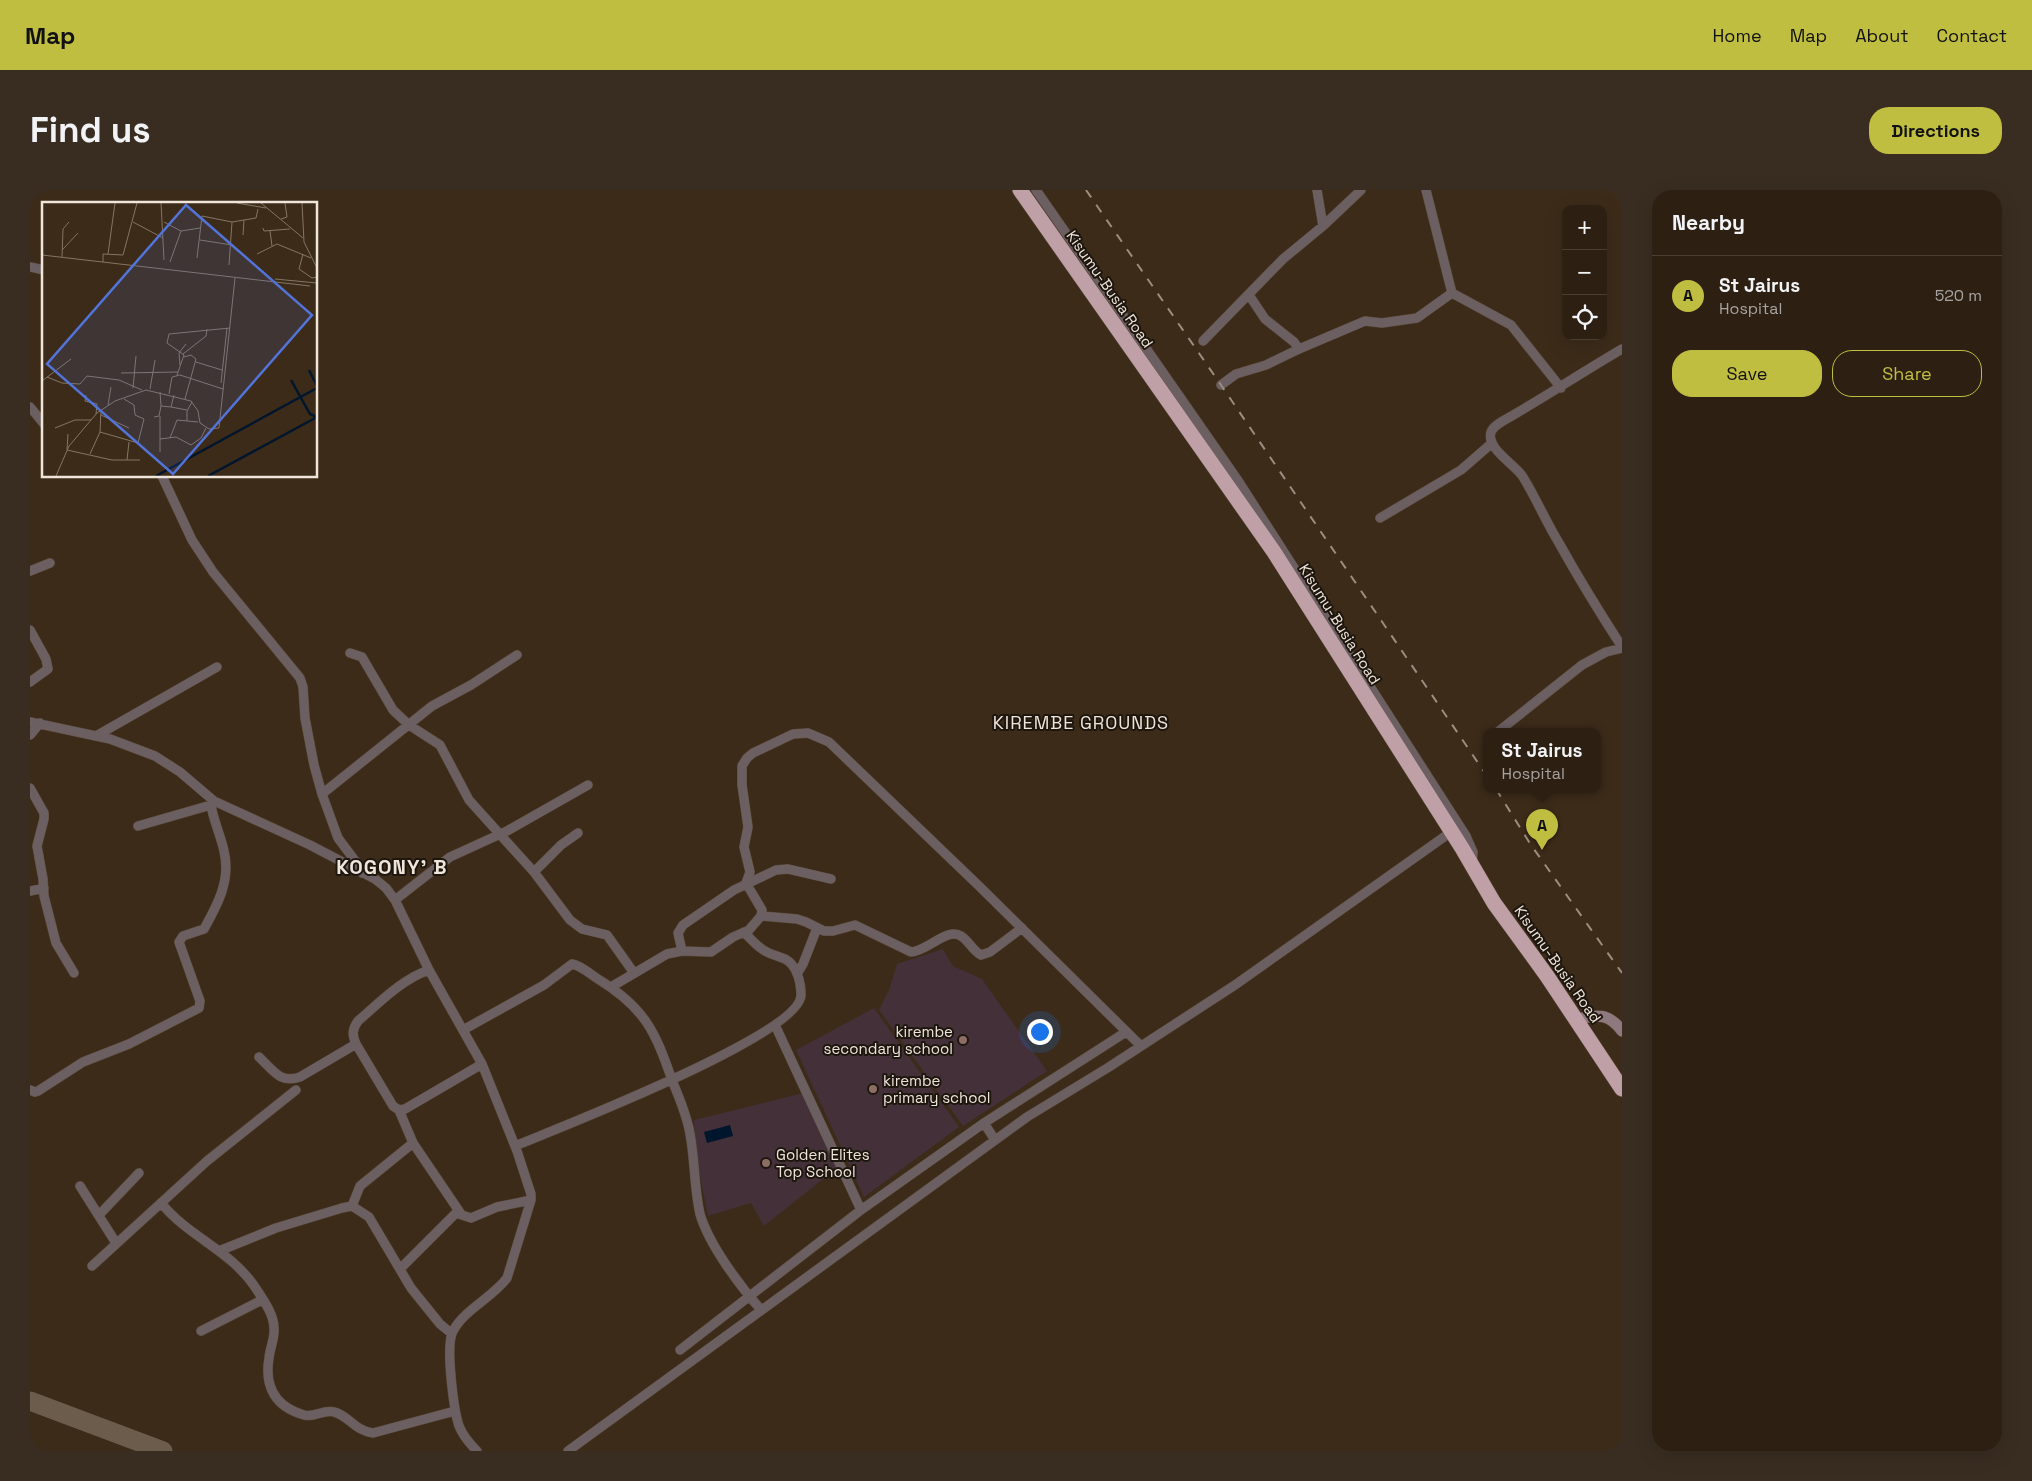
<!DOCTYPE html>
<meta charset="utf-8">
<style>
:root{--surface:#2d2013;--page:#392d21;--text:#f1f3f6;--muted:#a7a3a0;--line:#483e33;--accent:#c0be41}
body{margin:0;font-family:"Space Grotesk",sans-serif;background:var(--page);color:var(--text)}
.controls{position:absolute;right:15px;top:15px;display:grid;overflow:hidden;border-radius:10px;box-shadow:0 5px 20px #0002}
.controls button{width:45px;height:45px;display:grid;place-items:center;padding:0;border:0;border-bottom:1px solid var(--line);background:var(--surface);color:var(--text);font:25px sans-serif}
.you{position:absolute;left:1009px;top:841px;width:18px;height:18px;margin:-12px;border:4px solid #fff;border-radius:50%;background:#1a73e8;box-shadow:0 0 0 8px #1a73e833}
.badge{display:grid;place-items:center;width:32px;height:32px;border-radius:50%;background:var(--accent);color:#111;font-size:16px;font-weight:700}
.pin{position:absolute;translate:-50% -41px;filter:drop-shadow(0 1px 2px #0008)}
.pin::after{content:'';position:absolute;top:26px;width:18px;height:15px;background:inherit;clip-path:polygon(0 0,100% 0,50% 100%)}
.popup{position:absolute;left:1453px;top:538px;width:118px;height:65px;box-sizing:border-box;display:grid;place-content:center;border-radius:10px;background:var(--surface);filter:drop-shadow(0 1px 4px #0005);font-size:16px;white-space:nowrap;color:var(--muted)}
.popup b{font-size:19px;color:var(--text)}
.popup::after{content:'';position:absolute;left:50%;top:100%;margin-left:-10px;border:10px solid transparent;border-top-color:var(--surface)}
.list{margin:0;padding:0;list-style:none}
h2{display:flex;justify-content:space-between;align-items:center;height:65px;margin:0;padding:0 20px;font-size:21px}
h2 small{font-size:16px;font-weight:400;color:var(--muted)}
.list li{display:grid;grid-template-columns:32px 1fr auto;gap:15px;align-items:center;box-sizing:border-box;height:80px;padding:0 20px;border-top:1px solid var(--line)}
.list b{display:block;font-size:19px;white-space:nowrap}
.list p{margin:0;font-size:16px;white-space:nowrap;color:var(--muted)}
.list em{font-size:16px;font-style:normal;color:var(--muted)}
.actions{display:flex;gap:10px;padding:15px 20px}
.actions a{flex:1;padding:11px 0;border:1px solid var(--accent);border-radius:20px;text-align:center;font-size:18px;color:var(--accent)}
.actions .main{background:var(--accent);color:#111}
.icon{flex:none;width:28px;height:28px;fill:none;stroke:currentColor;stroke-width:2;stroke-linecap:round;stroke-linejoin:round}
.map{position:relative;flex:none;width:1592px;height:1261px;overflow:hidden;border-radius:20px}
header{display:flex;align-items:center;gap:30px;box-sizing:border-box;height:70px;padding:0 25px;background:var(--accent);color:#111}
header strong{font-size:24px}
nav{display:flex;gap:28px;margin-inline-start:auto;font-size:18px}
.intro{display:flex;align-items:center;justify-content:space-between;box-sizing:border-box;height:120px;padding:0 30px}
h1{margin:0;font-size:35px}
.button{padding:12px 22px;border-radius:20px;background:var(--accent);color:#111;font-size:18px;font-weight:700}
main{display:flex;gap:30px;padding:0 30px}
aside{flex:1;background:var(--surface);border-radius:20px;box-shadow:0 5px 20px #0002}
.map>svg:first-child{display:block}
.education{fill:#433039}
.water{fill:#00162d}
.lines{fill:none;stroke-linecap:round;stroke-linejoin:round}
.taxiway{stroke:#6c5c4c;stroke-width:19}
.street-casing{stroke:#594938;stroke-width:10}
.secondary-casing{stroke:#594938;stroke-width:12}
.highway-casing{stroke:#594938;stroke-width:16}
.street{stroke:#6c5f62;stroke-width:9}
.secondary{stroke:#8e797e;stroke-width:11}
.highway{stroke:#c0a0a7;stroke-width:15}
.rail{stroke:#9b8d7f;stroke-width:2;stroke-dasharray:9 9;stroke-linecap:butt}
.education-dot{fill:#8d6e63;stroke:#1d160e;stroke-width:2}
.labels{text-anchor:middle;dominant-baseline:central;stroke-width:4;stroke-linejoin:round;paint-order:stroke}
.street-label{font-size:15px;fill:#f0e5da;stroke:#1d160e}
.poi-label{font-size:15px;fill:#f0e5da;stroke:#1d160e;text-anchor:start}
.quarter-label{font-size:18px;letter-spacing:1px;fill:#f0e5da;stroke:#1d160e}
.district-label{font-size:20px;font-weight:bold;letter-spacing:1px;fill:#f0e5da;stroke:#1d160e}
.inset-river{fill:none;stroke:#00162d;stroke-width:2.5}
.inset-road{fill:none;stroke:#847566;stroke-width:1}
.view{fill:#5274d8;fill-opacity:0.15;stroke:#5274d8;stroke-width:2.5}
.inset-edge{fill:none;stroke:#f0e5da;stroke-width:2.5}
</style>
<header>
<strong>Map</strong>
<nav><a>Home</a><a>Map</a><a>About</a><a>Contact</a></nav>
</header>
<div class="intro"><h1>Find us</h1><a class="button">Directions</a></div>
<main>
<div class="map">
<svg width="1592" height="1261" viewBox="0 0 1592 1261">
<rect width="100%" height="100%" fill="#3c2b19"/>
<path class="education" d="M913,759L923,776L952,789L1017,881L933,936L849,820L859,800L867,774Z
M844,818L929,937L834,1007L766,860Z
M773,903L807,978L734,1036L721,1013L678,1026L666,967L664,930Z"/>
<path class="water" d="M700,935L703,946L677,953L674,942Z"/>
<g class="lines">
<path class="taxiway" d="M0,1211L133,1261"/>
<defs>
<path id="street" d="M1006,0L1207,289L1436,646L1443,662L1442,674
M1287,0L1293,36
M1396,0L1422,103L1481,135L1531,198
M0,77L14,80
M1219,105L1235,129L1264,152L1269,159
M1173,151L1253,69L1293,36L1331,0
M1592,159C1556,180 1521,203 1485,224C1479,228 1464,234 1461,242C1456,259 1485,274 1493,287C1506,308 1516,332 1529,353C1549,389 1570,423 1592,457
M1191,195L1206,184L1236,175L1269,159L1335,131L1352,133L1387,128L1422,103
M0,217L14,234
M132,286L162,350L183,382L270,488L273,497L275,528L284,575L292,604L308,648L329,676L332,683
M1350,328L1431,280L1462,253
M0,381L20,373
M0,440L16,469L18,479L0,492
M320,463L332,467L363,520L379,535L410,555L439,610L504,682L540,730L552,739L577,745L604,783
M0,532L80,549L125,566L150,582L184,611L280,655L345,689L356,698L365,710L399,780L452,874L487,961L501,1004V1010L477,1088C462,1108 435,1119 423,1141C415,1155 424,1221 429,1236C433,1246 440,1254 447,1261
M1469,541L1552,475L1576,462L1592,458
M0,545L10,533
M66,546L187,477
M0,598L14,623V629L7,656L13,689L14,706L26,753L44,783
M292,604L402,516L441,495L487,465
M108,636L181,615
M504,682L531,655L548,643
M0,701L14,698
M365,710L420,667L477,641L558,595
M731,726L767,729L776,732L794,741H803L825,735L881,762C898,761 917,737 931,746C939,751 943,761 951,765L960,762L992,738
M652,761L648,743L653,735L704,700L746,680L758,679L801,689
M399,780C372,789 349,813 328,831C322,839 322,845 326,854L363,916L369,920L375,919L452,874
M767,784L773,774L787,738
M581,797L637,764L652,761L681,762L703,747L719,740L731,726L732,720L716,693L720,682L714,657L718,637L712,595V576L717,568L723,563L763,544L778,543L799,552L949,696L1111,856
M745,835L831,1020
M433,840L514,795L542,774C552,776 560,784 568,789C615,818 625,841 642,890C649,908 657,925 660,944C665,970 664,998 670,1024C679,1055 710,1096 731,1120
M229,867C243,880 250,894 270,887L326,854
M0,900L5,902L8,901L53,872L99,854L169,818L170,811L149,752L153,746L174,739C188,714 201,690 194,661C191,647 185,634 182,620L181,615L184,611
M369,920L383,953L431,1024
M954,933L965,950
M485,956C526,939 770,845 771,805C771,793 767,775 755,769C749,766 742,765 737,762C728,758 721,749 714,742
M50,996L86,1053
M132,1014C158,1046 201,1061 225,1097C232,1108 244,1124 244,1138C245,1148 240,1158 239,1168C234,1198 246,1217 274,1225C284,1228 294,1219 304,1222C318,1225 325,1241 343,1243L425,1221
M322,1016L330,996L383,953
M69,1025L109,983
M189,1061L246,1038L312,1018L322,1016L339,1027L381,1098L410,1134L421,1143
M62,1076L177,971L266,900
M370,1079L426,1023L441,1028L467,1017L501,1010
M171,1141L232,1110
M650,1160L831,1020L954,933L1096,842
M538,1261L997,927L1079,877L1205,795L1421,642"/>
<path id="secondary" d="M1546,829C1567,825 1578,822 1592,841"/>
<path id="highway" d="M990,0L1244,362L1432,658L1464,713L1517,786L1592,899"/>
</defs>
<use href="#street" class="street-casing"/>
<use href="#secondary" class="secondary-casing"/>
<use href="#highway" class="highway-casing"/>
<use href="#street" class="street"/>
<use href="#secondary" class="secondary"/>
<use href="#highway" class="highway"/>
<path class="rail" d="M1056,0L1191,195L1457,586
M1466,599L1501,655L1592,783"/>
</g>
<g class="education-dot">
<circle cx="933" cy="850" r="5"/>
<circle cx="843" cy="899" r="5"/>
<circle cx="736" cy="973" r="5"/>
</g>
<g class="labels">
<g class="street-label">
<text transform="translate(1080 99) rotate(55)">Kisumu-Busia Road</text>
<text transform="translate(1310 434) rotate(58)">Kisumu-Busia Road</text>
<text transform="translate(1528 774) rotate(55)">Kisumu-Busia Road</text>
</g>
<g class="poi-label">
<text x="923" y="841" text-anchor="end">kirembe<tspan x="923" dy="17">secondary school</tspan></text>
<text x="853" y="890">kirembe<tspan x="853" dy="17">primary school</tspan></text>
<text x="746" y="964">Golden Elites<tspan x="746" dy="17">Top School</tspan></text>
</g>
<g class="quarter-label">
<text x="1051" y="532">KIREMBE GROUNDS</text>
</g>
<g class="district-label">
<text x="362" y="677">KOGONY' B</text>
</g>
</g>
<g transform="translate(12 12)">
<rect width="275" height="275" fill="#3c2b19"/>
<path class="inset-river" d="M267,168L275,184M249,178L268,212L275,215M114,274L275,186M166,274L275,215"/>
<path class="inset-road" d="M119,1L122,58M195,1L224,6M219,1L261,36M260,1L262,40L275,66M239,17L245,15L243,1M91,20L121,36M122,20L139,29L158,26M221,26L222,29L248,27M228,29L230,44M201,33L202,18M158,38L190,43M20,48L36,31M66,52L73,1M215,52L235,42L269,56M261,52L257,67L270,76L275,75M0,53L268,84M20,55L21,27L27,20M155,56L160,14L190,20L214,16L216,7M61,60V52L81,53L95,1M128,60L139,29M187,63L190,20M233,77L275,81M141,152L164,134L165,127M142,155L149,153L154,157L143,197M154,160L180,168M138,163L137,151L144,142M79,171L136,170M135,173L142,153L125,141L127,132L188,126M5,175L20,181L38,182L45,174L77,178L100,188M0,179L29,157M179,181L185,126M91,186L94,154M108,187L113,158M118,190L119,204L129,205L132,193M127,192L130,175L138,173L181,187M44,193L43,199L55,202L54,212M66,203L69,185M129,205L145,208M59,208L58,230L96,241L102,217L93,213L92,203L82,197M59,213L87,226M112,215L117,214L119,204M145,219V209L150,200M13,226L33,218H49M26,232L25,248L70,258H98M128,236L135,218L156,220M118,237L134,235L149,243L159,236L164,226M118,250V214M48,252L58,230M85,258L87,240M14,274L27,244L55,211L73,199L104,188L149,199L156,209L158,221L167,227L177,226L193,76"/>
<path class="view" d="M144,3L270,113L131,272L5,162Z"/>
<rect width="275" height="275" class="inset-edge"/>
</g>
</svg>
<div class="controls">
<button>+</button>
<button>−</button>
<button><svg class="icon" aria-label="locate" viewBox="0 0 24 24"><circle cx="12" cy="12" r="6"/><path d="M12 2v4M12 18v4M2 12h4M18 12h4"/></svg></button>
</div>
<div class="you"></div>
<div class="pin badge" style="left:1512px;top:660px">A</div>
<div class="popup"><b>St Jairus</b>Hospital</div>
</div>
<aside>
<h2>Nearby<small></small></h2>
<ul class="list">
<li><span class="badge">A</span><div><b>St Jairus</b><p>Hospital</p></div><em>520 m</em></li>
</ul>
<div class="actions"><a class="main">Save</a><a>Share</a></div>
</aside>
</main>
